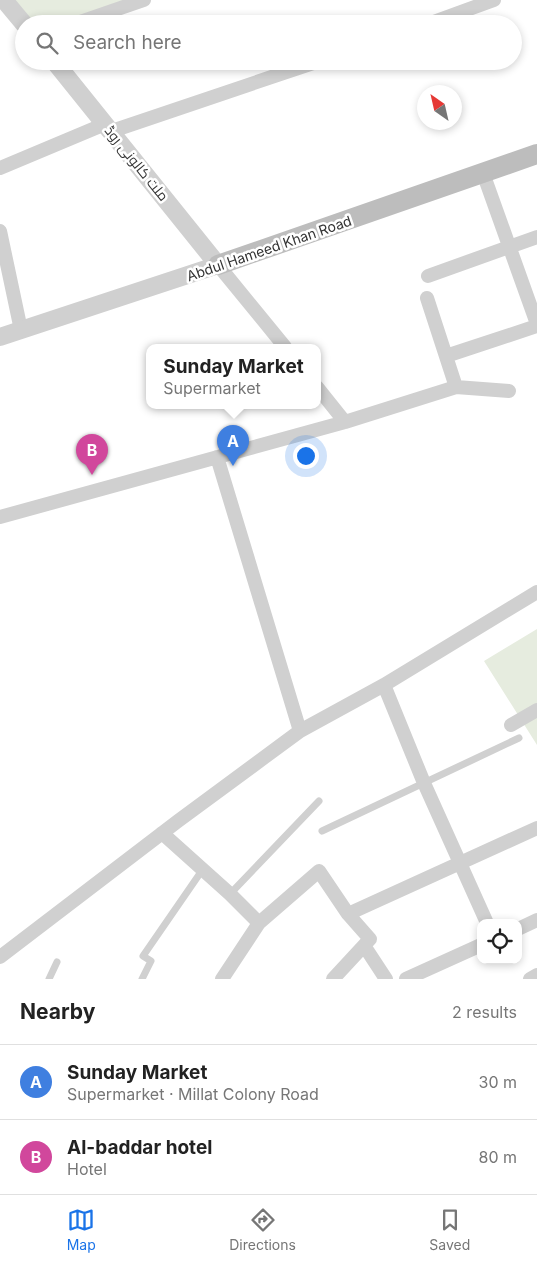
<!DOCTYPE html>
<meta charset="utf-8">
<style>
:root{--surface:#fff;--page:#f2f2f2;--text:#222;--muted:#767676;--line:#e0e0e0;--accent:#1a73e8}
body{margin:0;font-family:Inter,Cairo,sans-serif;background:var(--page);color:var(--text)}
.controls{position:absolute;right:15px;bottom:15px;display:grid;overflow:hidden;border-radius:10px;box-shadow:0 2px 8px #0003}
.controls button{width:45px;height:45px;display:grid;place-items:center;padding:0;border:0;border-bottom:1px solid var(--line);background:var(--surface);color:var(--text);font:25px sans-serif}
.compass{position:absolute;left:417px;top:85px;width:45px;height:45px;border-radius:50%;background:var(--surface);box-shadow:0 2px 8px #0003;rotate:326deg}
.you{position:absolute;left:305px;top:455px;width:18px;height:18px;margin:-12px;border:4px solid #fff;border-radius:50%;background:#1a73e8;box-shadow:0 0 0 8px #1a73e833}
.badge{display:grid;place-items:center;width:32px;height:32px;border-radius:50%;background:var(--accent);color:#fff;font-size:16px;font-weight:700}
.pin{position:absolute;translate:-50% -41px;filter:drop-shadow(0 1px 2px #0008)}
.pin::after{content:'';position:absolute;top:26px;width:18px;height:15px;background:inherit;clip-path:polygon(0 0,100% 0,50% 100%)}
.popup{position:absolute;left:146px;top:344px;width:175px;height:65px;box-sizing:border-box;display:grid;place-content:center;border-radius:10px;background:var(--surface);filter:drop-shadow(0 1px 4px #0005);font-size:16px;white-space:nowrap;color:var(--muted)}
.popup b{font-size:19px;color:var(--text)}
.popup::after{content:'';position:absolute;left:50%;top:100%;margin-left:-10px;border:10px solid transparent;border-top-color:var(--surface)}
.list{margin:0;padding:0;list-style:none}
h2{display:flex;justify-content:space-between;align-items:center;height:65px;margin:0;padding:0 20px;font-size:21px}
h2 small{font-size:16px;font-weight:400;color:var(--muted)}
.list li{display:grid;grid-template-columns:32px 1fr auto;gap:15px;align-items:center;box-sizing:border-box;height:75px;padding:0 20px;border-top:1px solid var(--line)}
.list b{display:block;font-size:19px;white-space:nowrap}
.list p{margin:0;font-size:16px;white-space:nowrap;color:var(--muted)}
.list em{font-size:16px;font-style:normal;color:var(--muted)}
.icon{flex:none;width:28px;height:28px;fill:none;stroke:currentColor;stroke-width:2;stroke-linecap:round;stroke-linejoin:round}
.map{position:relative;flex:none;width:537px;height:979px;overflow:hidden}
.search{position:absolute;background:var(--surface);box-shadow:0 2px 8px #0003;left:15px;right:15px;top:15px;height:55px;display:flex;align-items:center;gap:12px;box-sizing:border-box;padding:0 18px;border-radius:28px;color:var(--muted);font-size:19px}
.sheet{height:215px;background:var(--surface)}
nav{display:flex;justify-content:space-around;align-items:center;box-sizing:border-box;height:70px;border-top:1px solid var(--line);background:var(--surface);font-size:14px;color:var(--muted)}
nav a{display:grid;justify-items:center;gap:2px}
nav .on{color:var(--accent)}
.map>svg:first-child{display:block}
.green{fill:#e6ecdf}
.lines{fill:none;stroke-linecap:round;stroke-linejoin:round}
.service{stroke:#d0d0d0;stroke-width:7}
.minor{stroke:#d0d0d0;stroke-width:14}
.tertiary{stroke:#d0d0d0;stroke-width:18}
.secondary{stroke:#bdbdbd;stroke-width:20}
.labels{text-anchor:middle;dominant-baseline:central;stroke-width:5;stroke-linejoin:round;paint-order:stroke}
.street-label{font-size:14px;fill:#333;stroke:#fff}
</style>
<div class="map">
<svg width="537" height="979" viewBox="0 0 537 979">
<rect width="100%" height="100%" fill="#fff"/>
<path class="green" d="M4,0H144L74,24H24Z
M537,629V745L484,661Z"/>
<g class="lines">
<path class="service" d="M322,831L519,738
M230,894L319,801
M49,979L57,962
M142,979L151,961L143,956L203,869"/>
<path class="minor" d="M74,24L144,0
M428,24L494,0
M112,131L319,61
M0,168L105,124
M483,173L537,324
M0,231L21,330
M218,265L285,347
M428,276L537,237
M427,298L456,387
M446,356L537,326
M317,387L345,422
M217,457L300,731L384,685L537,592
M0,517L345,422L456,387L509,391
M384,685L424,783L487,923
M511,725L537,710
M162,833L230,894L259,923
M348,914L537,828
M518,929L537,920
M365,947L386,979
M0,957L178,821L300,731
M222,979L259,923L319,871L348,914L370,939L333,979
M406,979L481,945
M530,979L537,975"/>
<path class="tertiary" d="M4,0L24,24
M0,337L218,265L54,61"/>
<path class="secondary" d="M218,265L537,154"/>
</g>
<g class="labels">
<g class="street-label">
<text transform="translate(137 163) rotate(51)">ملت کالونی روڈ</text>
<text transform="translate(269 248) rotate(-19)">Abdul Hameed Khan Road</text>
</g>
</g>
</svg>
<div class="controls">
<button><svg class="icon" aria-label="locate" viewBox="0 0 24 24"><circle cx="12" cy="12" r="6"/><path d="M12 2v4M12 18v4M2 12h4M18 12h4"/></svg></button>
</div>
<svg class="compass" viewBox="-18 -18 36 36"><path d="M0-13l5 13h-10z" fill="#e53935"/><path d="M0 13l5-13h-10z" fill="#767676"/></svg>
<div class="you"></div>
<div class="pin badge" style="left:233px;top:466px;background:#3f7fe0">A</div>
<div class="popup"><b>Sunday Market</b>Supermarket</div>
<div class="pin badge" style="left:92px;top:475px;background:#d1479c">B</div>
<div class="search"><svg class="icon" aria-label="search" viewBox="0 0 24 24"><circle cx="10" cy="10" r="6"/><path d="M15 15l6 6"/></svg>Search here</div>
</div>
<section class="sheet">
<h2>Nearby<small>2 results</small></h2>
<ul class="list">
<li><span class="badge" style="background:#3f7fe0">A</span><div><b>Sunday Market</b><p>Supermarket · Millat Colony Road</p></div><em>30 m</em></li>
<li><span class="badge" style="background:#d1479c">B</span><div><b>Al-baddar hotel</b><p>Hotel</p></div><em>80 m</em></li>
</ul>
</section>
<nav>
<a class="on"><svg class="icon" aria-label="map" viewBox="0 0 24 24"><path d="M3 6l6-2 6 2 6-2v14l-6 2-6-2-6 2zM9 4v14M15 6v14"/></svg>Map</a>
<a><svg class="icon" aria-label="directions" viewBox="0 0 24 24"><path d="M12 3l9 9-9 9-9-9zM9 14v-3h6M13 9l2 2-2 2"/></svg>Directions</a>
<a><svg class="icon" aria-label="saved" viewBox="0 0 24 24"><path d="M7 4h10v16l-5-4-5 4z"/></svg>Saved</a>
</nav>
